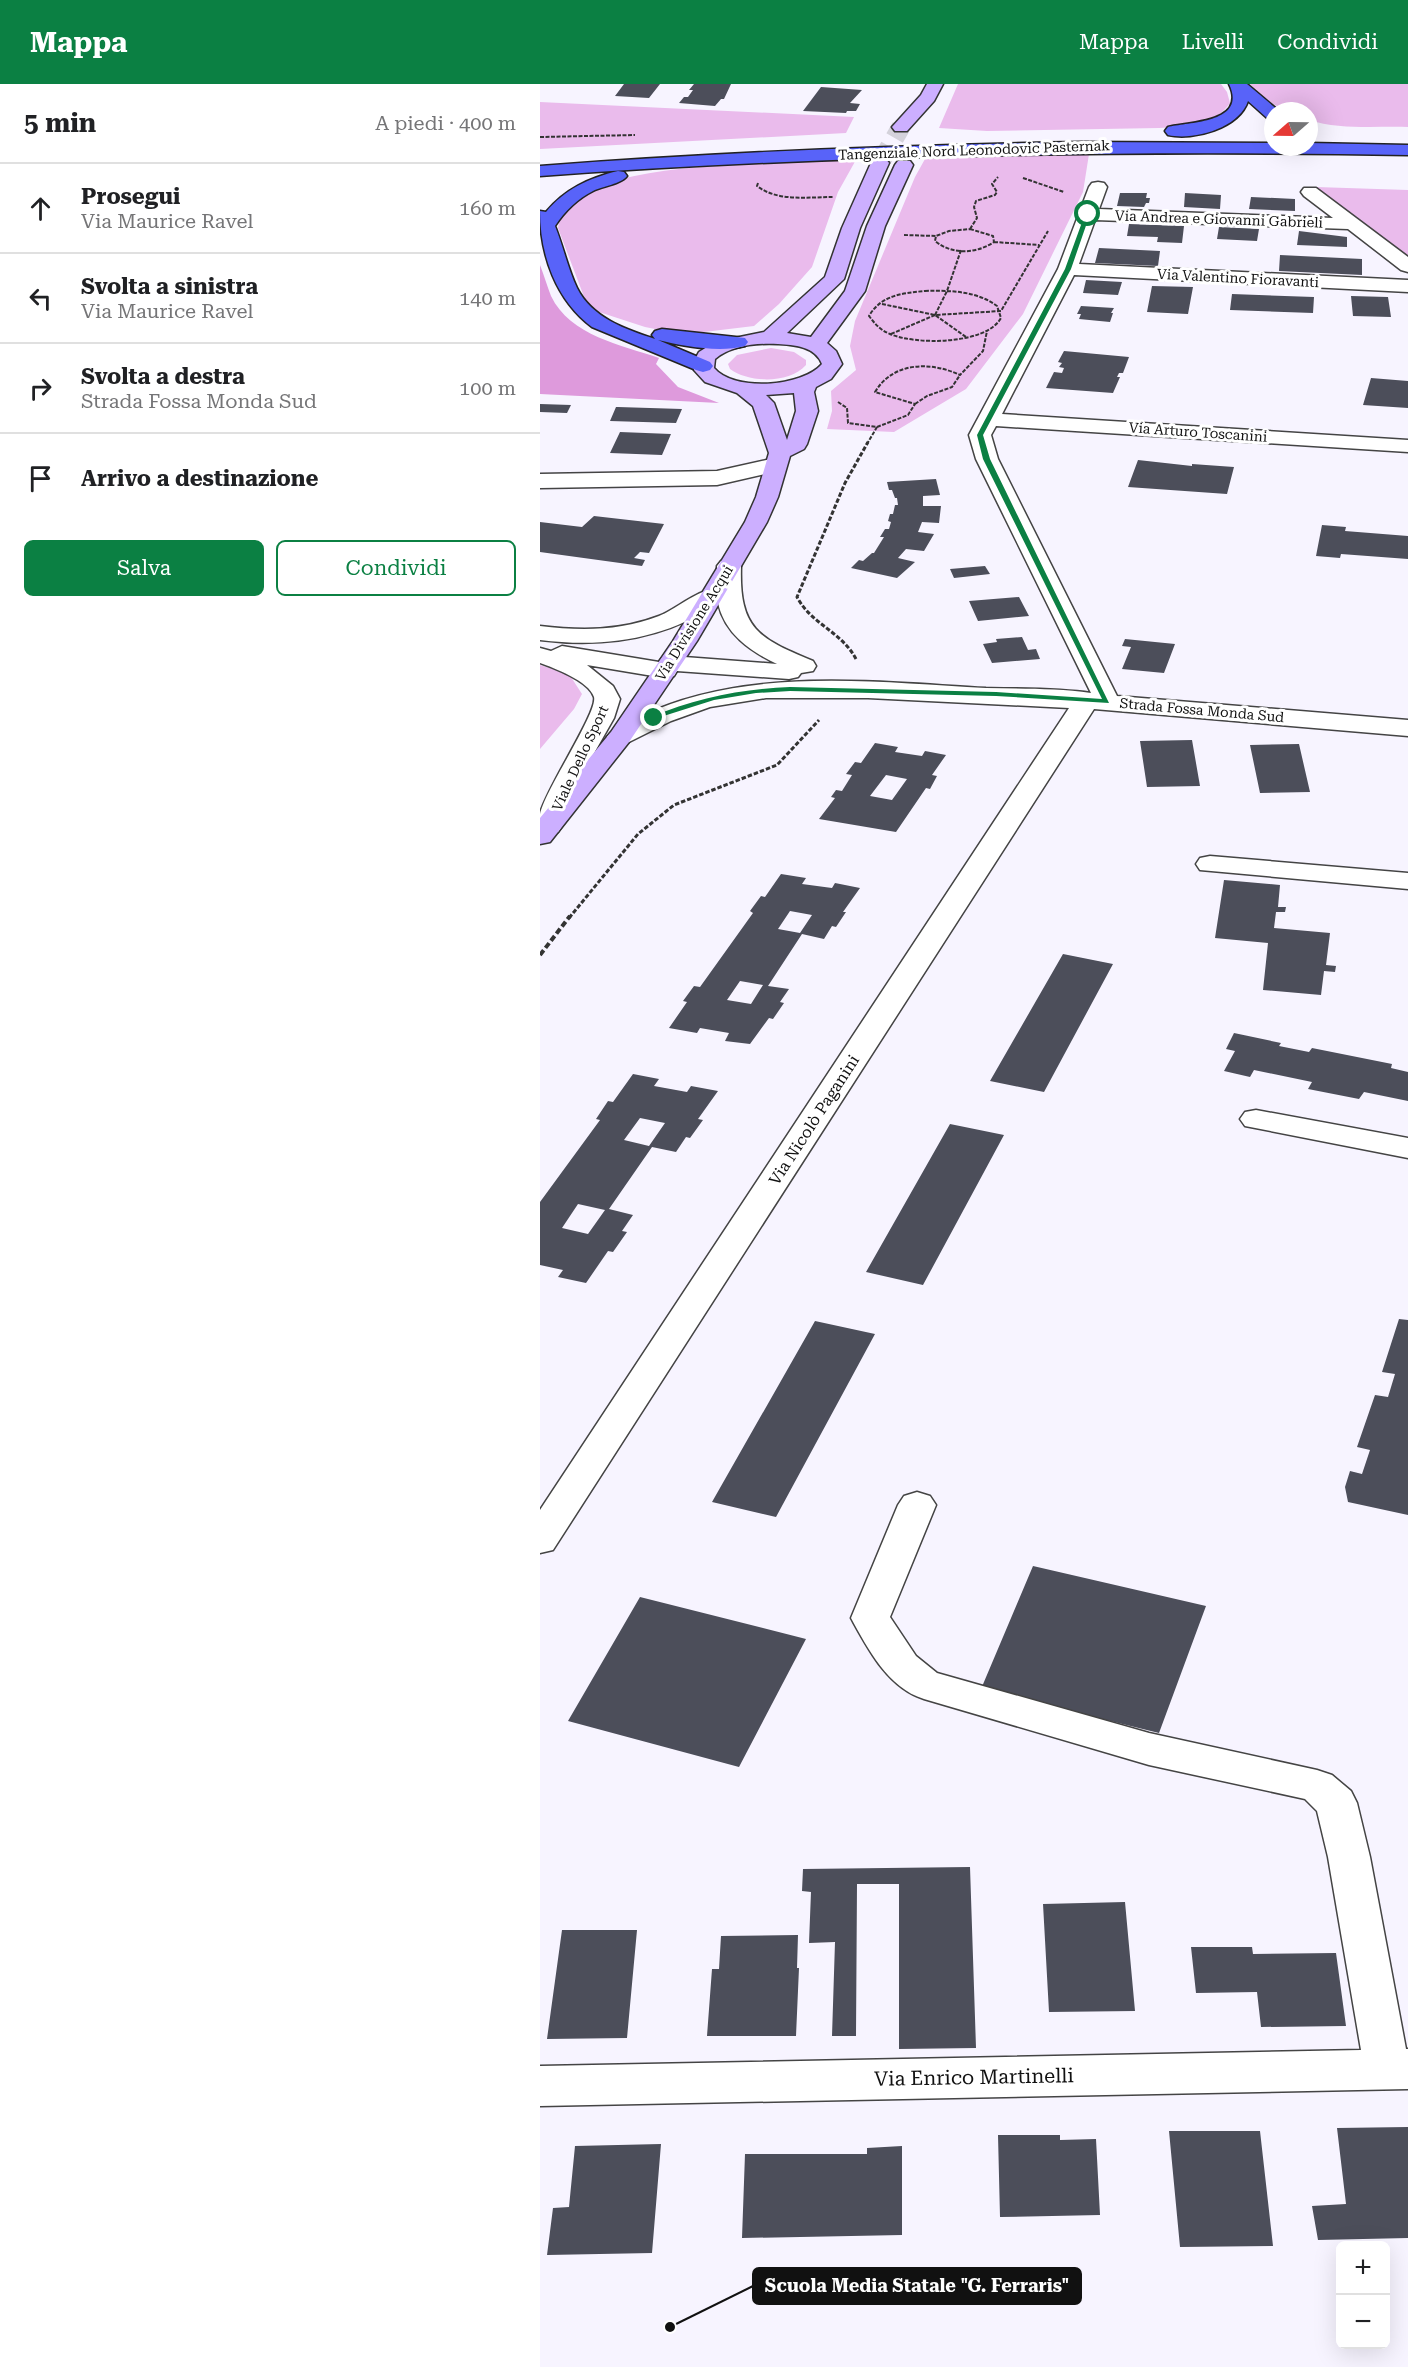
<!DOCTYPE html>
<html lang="it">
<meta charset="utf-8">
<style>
:root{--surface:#fff;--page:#f6f6f6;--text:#202124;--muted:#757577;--line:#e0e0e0;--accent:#0b8043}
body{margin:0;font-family:"Roboto Serif",serif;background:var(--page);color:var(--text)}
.controls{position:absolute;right:18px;bottom:18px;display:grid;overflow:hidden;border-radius:9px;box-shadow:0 6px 24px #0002}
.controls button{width:54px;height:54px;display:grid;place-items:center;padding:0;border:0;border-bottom:2px solid var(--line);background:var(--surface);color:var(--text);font:30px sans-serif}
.compass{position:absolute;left:724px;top:18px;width:54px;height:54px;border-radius:50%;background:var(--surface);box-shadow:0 6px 24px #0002;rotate:250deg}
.stop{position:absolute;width:18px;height:18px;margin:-14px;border:4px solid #0b8043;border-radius:50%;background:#fff}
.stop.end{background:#0b8043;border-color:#fff;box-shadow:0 2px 6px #0008}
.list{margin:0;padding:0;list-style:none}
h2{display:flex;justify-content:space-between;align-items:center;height:78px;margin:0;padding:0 24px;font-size:26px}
h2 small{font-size:20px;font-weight:400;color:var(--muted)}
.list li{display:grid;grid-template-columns:39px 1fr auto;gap:18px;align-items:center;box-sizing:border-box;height:90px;padding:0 24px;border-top:2px solid var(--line)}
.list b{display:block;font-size:22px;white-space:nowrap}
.list p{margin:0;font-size:20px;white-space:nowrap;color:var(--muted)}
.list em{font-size:20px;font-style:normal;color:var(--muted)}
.actions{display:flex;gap:12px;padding:18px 24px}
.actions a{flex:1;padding:14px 0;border:2px solid var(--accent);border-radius:9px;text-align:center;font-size:21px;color:var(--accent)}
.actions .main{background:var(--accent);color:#fff}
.icon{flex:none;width:33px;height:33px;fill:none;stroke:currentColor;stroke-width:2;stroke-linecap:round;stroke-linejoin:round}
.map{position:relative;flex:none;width:868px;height:2283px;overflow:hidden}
header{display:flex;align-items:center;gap:36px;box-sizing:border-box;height:84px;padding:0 30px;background:var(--accent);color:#fff}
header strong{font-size:28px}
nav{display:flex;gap:33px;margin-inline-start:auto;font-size:21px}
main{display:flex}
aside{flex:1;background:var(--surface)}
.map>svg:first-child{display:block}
.green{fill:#eabbec}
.forest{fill:#de9adc}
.building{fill:#4c4e5a;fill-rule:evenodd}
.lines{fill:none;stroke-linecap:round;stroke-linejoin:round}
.secondary-tunnel{stroke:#d4d2db;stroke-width:19;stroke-dasharray:19 10;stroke-linecap:butt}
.street-casing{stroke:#444;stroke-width:3}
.secondary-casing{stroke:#333;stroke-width:3}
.highway-casing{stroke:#222;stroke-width:3}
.path-far2{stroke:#333;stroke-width:2;stroke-dasharray:4 1.5;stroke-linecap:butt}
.path-far1{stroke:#333;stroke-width:3;stroke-dasharray:4.5 2;stroke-linecap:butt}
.path{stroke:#333;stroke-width:4;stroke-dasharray:6 3;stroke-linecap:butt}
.street{fill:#fff;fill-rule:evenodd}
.secondary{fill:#ccafff;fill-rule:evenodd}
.highway{fill:#5863f9;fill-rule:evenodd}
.route{fill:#0b8043}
.labels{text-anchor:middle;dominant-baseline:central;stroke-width:6;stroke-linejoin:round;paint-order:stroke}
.far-street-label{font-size:14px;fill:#111;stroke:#fff}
.street-label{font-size:16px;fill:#111;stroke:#fff}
.near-street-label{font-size:20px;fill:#111;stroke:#fff}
.leader{fill:none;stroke:#111;stroke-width:2}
.callout-dot{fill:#111;stroke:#fff;stroke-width:2}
.callout{fill:#111;stroke:#111;stroke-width:2}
.callout-label{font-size:18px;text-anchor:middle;font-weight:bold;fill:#fff}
</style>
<header>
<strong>Mappa</strong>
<nav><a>Mappa</a><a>Livelli</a><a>Condividi</a></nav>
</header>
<main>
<aside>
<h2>5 min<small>A piedi · 400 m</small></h2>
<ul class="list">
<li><svg class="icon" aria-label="ahead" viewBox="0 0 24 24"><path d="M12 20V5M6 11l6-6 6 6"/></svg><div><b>Prosegui</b><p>Via Maurice Ravel</p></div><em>160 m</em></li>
<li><svg class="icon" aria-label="left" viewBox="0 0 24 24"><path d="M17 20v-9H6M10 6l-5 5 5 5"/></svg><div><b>Svolta a sinistra</b><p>Via Maurice Ravel</p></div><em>140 m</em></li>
<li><svg class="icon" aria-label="right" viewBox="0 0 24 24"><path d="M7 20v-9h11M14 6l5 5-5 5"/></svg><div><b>Svolta a destra</b><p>Strada Fossa Monda Sud</p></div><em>100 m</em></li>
<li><svg class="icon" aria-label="arrive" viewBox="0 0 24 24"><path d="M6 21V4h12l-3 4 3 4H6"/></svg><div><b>Arrivo a destinazione</b></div></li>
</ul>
<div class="actions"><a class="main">Salva</a><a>Condividi</a></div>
</aside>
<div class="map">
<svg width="868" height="2283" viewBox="0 0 868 2283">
<rect width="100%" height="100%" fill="#f7f4ff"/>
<path class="green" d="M418,0H681L687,8L690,19C675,42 644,42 619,44L447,47L399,44Z
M710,0H868V43C836,42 800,46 769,36V27C736,27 733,21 710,0Z
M0,18L314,33L306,49L0,65Z
M549,70L543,108L483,230L426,305L354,348L287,345L292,327L291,307L316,286L310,262L315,237L375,93L385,75Z
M317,74L298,108L272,183L239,220L214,242L164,248L156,253L105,243L59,228L46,218L18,144C27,84 166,83 212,80C247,78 282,76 317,74Z
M776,103L868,106V173L825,143Z
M231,264L254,268L266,276V281C249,300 209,299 190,285L188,280L197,271Z
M0,581L29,590L42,610L34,625L0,665Z"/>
<path class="forest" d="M0,181C4,191 7,202 11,212C30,252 82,261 119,274L116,280L138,303L179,319L0,310Z"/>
<path class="building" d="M84,0H120L109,14L75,12Z
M154,0H191L184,15H181L175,22L139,19L144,13H148L153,6H149Z
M281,3L322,6L310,19L320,20L316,27H307L306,29L263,27Z
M580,109H607L606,114H610L609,119H606L604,123L577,122Z
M645,109L681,111L680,125L644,123Z
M711,113L755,115V127L709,125Z
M589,140L644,142L642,159L617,158L618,153L587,152Z
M679,143L719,145L717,157L677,155Z
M759,147L807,153V163L757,161Z
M559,164L620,167L618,182L555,179Z
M740,171L822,175V191L739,187Z
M546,196L582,198L578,211L543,209Z
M612,202L653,203L648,230L607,228Z
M692,210L774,213L773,229L690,226Z
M811,212L848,213L851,233L813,232Z
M541,222L574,224L571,229H573L570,238L539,235L541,230H537Z
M524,267L589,273L583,289H579L577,293H580L573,309L506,304L514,288L522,289L524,284L519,283L522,279L518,278Z
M831,294L868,297V324L823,321Z
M0,320L31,321L27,329L0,328Z
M76,323H78L142,325L136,339L70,337Z
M80,348L131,350L122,371L70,369Z
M598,376L652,382V380L694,383L687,410L588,403Z
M396,395L400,411L383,412V422H401L399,439L382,438L378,448L394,450L384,467L366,465L358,474L375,478L357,494L311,484L319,476L323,477L332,469H334L344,453H340L345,445H349L351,438L348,437L350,430H353L355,421H358L357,414H355L352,406H349L347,398Z
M54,432L124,440L109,469L100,468L94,474L105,476L102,482L0,468V438L42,443Z
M782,441L806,443L805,447L868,452V475L801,470L800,474L776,472Z
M445,482L450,490L414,494L410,485Z
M479,513L489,532L438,537L429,517Z
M482,553L488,566L496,565L500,575L452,579L443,560L457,558L456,555Z
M585,555L635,560L624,589L582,585L591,563L582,562Z
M652,656L660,702L607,703L600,657Z
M335,659L358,663L355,668L382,672L385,667L406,671L392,691L397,692L390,705L386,704L356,748L279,735L295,714L291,713L296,706L302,707L312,691L306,690L315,678L321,679ZM346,691L367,695L352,716L330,712Z
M759,660L770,708L720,709L710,661Z
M241,790L266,794L262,800L292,804L295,799L320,804L303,828H306L296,843L292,842L284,855L262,850L228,902L249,905L240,918L244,919L233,935L229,934L210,960L185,957L189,949L160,944L157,949L129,944L147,918L143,917L154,902L160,903L213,829L210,827L221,812L225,813ZM250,827L272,831L260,849L238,845ZM200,897L223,901L211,920L187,916Z
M684,796L740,801L738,823H746L745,828H736L734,844L790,849L786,881L796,882L795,888L784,887L781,911L723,906L728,859L675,854Z
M523,870L573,880L504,1008L450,997Z
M694,949L741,959L739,962L769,968L772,964L852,980L851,984L868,988V1017L824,1008L819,1015L768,1005L772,998L714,986L710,993L684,987L695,967L686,965Z
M93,990L119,995L114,1002L147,1008L151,1002L178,1007L158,1035L163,1036L150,1054L146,1053L136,1068L112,1063L69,1125L93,1131L82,1147L87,1148L73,1168L68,1167L46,1199L18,1193L23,1186L0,1181V1118L60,1036L56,1035L68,1017L73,1018ZM100,1034L125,1039L109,1062L84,1056ZM38,1120L65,1126L48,1150L22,1144Z
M410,1040L464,1051L383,1201L326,1188Z
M859,1235L868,1236V1431L808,1418L805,1403L810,1387L822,1390L830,1366L817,1363L835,1311L848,1313L855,1290L842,1288Z
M275,1237L335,1250L236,1433L172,1418Z
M493,1482L666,1522L619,1649L441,1605Z
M100,1513L266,1555L199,1683L28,1637Z
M430,1783L436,1964L359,1965V1800H317L316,1952H292L295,1858L269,1859L271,1808L262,1807L263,1785Z
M585,1818L595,1927L509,1928L503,1820Z
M22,1846H97L87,1954L7,1955Z
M258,1851L257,1884H259L256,1952H167L172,1885H179L181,1852Z
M651,1863H712L713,1870L796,1869L806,1942L721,1943L717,1908L656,1909Z
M868,2043V2154L778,2156L772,2122L806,2120L797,2044Z
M629,2047H720L733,2162L640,2163Z
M458,2051H520V2056L556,2055L560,2131L460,2133Z
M121,2060L112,2169L7,2171L13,2124L29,2123L35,2062Z
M362,2062V2151L202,2154L205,2070H327V2064Z"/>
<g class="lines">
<path class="secondary-tunnel" d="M340,79L361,43"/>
<defs>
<path id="street" d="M558,98L564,99L567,103L559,125L793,134L764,112L761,108L764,104H776L868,173V188L861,186L808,145L555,136L539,180L868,196V208L534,191L462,330L868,356V368L456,342L451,351L458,375L577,612L868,636V652L554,625L13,1466L0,1469V1426L529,624L328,614H226L170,623L131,637L89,658L80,661L71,658L67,653C74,643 90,637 101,632C208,582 332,598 446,604C480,605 517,604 551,609L436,375L429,351L518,185L549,103L552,99Z
M235,374L243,376L246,381L243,386L177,401L0,404V390L177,387Z
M189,475L197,477L201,482C199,545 218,554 273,577L276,582L273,587L261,589L258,593L249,595L137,587L134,592L125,594L47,581L73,602L80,615L74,634L53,671L22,742L18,748L8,750L0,748C0,742 0,735 0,730C5,706 58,628 54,613C49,597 14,584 0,579V564L11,567L22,562L119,578L122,574L131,572L237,580C210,567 185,550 178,519C124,556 64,564 0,556V542C41,547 80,547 119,532C134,527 162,502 177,506V482L181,477Z
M670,772L868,789V805L660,786L656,780L660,774Z
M716,1026L868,1054V1074L705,1042L700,1035L705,1028Z
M377,1408L390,1412L396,1421L350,1533L376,1572L397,1589L609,1649L777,1686L792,1691L811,1707L817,1719L830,1773L866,1965H868V2005L0,2022V1982L821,1966L788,1773L777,1727L765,1715L609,1681L384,1615C348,1604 328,1565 311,1534L358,1421L364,1412Z"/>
<path id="secondary" d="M387,0H403L394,17L367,47H355L352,43L381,11Z
M340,74L346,75L349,79L320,144L304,195L247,249L271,253L305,207L327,142L355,81L358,77H370L373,81L345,142L325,207L287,259L296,267L302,280L291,295L276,303L274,308L278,327L267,360L264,365L250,372L238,413L227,438L157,557L89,658L10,758L0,760V734L71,648L133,557L205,438L216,413L229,369L213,322L197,309L165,298L154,286L153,279L159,268L175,258L224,248L285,193L302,144L331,79L334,75ZM238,260C254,261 275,262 282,280C262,303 194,308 174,284L175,275C192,261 217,259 238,260ZM254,309L256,327L247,356L234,319L226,311Z"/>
<path id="highway" d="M689,0H707L739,27H733V35L727,34L708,17C699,44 654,57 628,51L625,47L628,43C649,38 708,39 689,0Z
M542,58L733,59V63H769V59L868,61V71C578,66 289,71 0,92V82C181,68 361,61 542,58Z
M78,87L84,88L87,92C81,100 63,102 53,107C37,115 25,127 15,142C23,162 28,185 37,204C52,234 85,245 115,255L112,251L115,247L122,245L205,254L208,258L205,262C179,269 143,262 118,256L170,278L173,282L170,286L163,288L156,286L52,243C16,216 0,171 0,127L6,128C25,105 49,94 78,87Z"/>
</defs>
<use href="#street" class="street-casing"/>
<use href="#secondary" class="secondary-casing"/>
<use href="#highway" class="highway-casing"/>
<path class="path-far2" d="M0,53L95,51
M483,94L524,108
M218,99L217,102C238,118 268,113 293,113
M430,145L453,152L454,158C436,170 412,171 395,157L396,152L409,147Z
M430,145L437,134L434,123L436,117L455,111L457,108L452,100L458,93
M364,151L396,152
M454,158L499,161
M385,207C409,206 437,207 457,222L461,234C446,261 375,261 350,250C340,246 335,240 329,232C341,211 363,209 385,207Z
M342,220L395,231L426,253
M395,231L407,207L421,166
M351,250L395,231L461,227L508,147
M298,318L307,324L308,339L337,343L327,360
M375,320L387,312L412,303L420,291
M337,343L368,331L375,320L335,308C353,278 390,277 420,291L443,267L447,247"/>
<path class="path-far1" d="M316,575C302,548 271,540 257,513L305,399L328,358
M29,834L98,750L134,721L237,681L279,636"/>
<path class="path" d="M0,871L30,832"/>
<use href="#street" class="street"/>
<use href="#secondary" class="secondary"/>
<use href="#highway" class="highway"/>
</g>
<path class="route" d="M548,129L550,130L531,185L443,351L450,375L569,619L456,612L250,607L216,609L174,616L111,636V633C156,614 201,605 250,603L456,608L562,615L443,375L437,351L525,185L545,130Z"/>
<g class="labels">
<g class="far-street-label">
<text transform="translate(434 66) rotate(-2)">Tangenziale Nord Leonodovic Pasternak</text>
<text transform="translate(679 135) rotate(2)">Via Andrea e Giovanni Gabrieli</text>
<text transform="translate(698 194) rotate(3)">Via Valentino Fioravanti</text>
<text transform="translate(658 348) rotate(4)">Via Arturo Toscanini</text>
<text transform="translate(154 539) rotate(-58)">Via Divisione Acqui</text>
<text transform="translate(662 626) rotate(5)">Strada Fossa Monda Sud</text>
<text transform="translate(40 674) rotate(-65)">Viale Dello Sport</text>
</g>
<g class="street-label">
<text transform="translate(274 1036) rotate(-57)">Via Nicolò Paganini</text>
</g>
<g class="near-street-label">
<text transform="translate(434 1993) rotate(-1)">Via Enrico Martinelli</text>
</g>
</g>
<path class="leader" d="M130 2243L213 2202"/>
<circle class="callout-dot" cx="130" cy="2243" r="6"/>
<rect class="callout" x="213" y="2184" width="328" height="36" rx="6"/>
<g class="callout-label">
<text x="377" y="2208">Scuola Media Statale "G. Ferraris"</text>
</g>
</svg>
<div class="controls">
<button>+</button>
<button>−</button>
</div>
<svg class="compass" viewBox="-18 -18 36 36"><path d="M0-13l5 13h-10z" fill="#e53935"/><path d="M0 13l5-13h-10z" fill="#757577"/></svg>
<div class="stop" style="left:548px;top:130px"></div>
<div class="stop end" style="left:114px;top:634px"></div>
</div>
</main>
